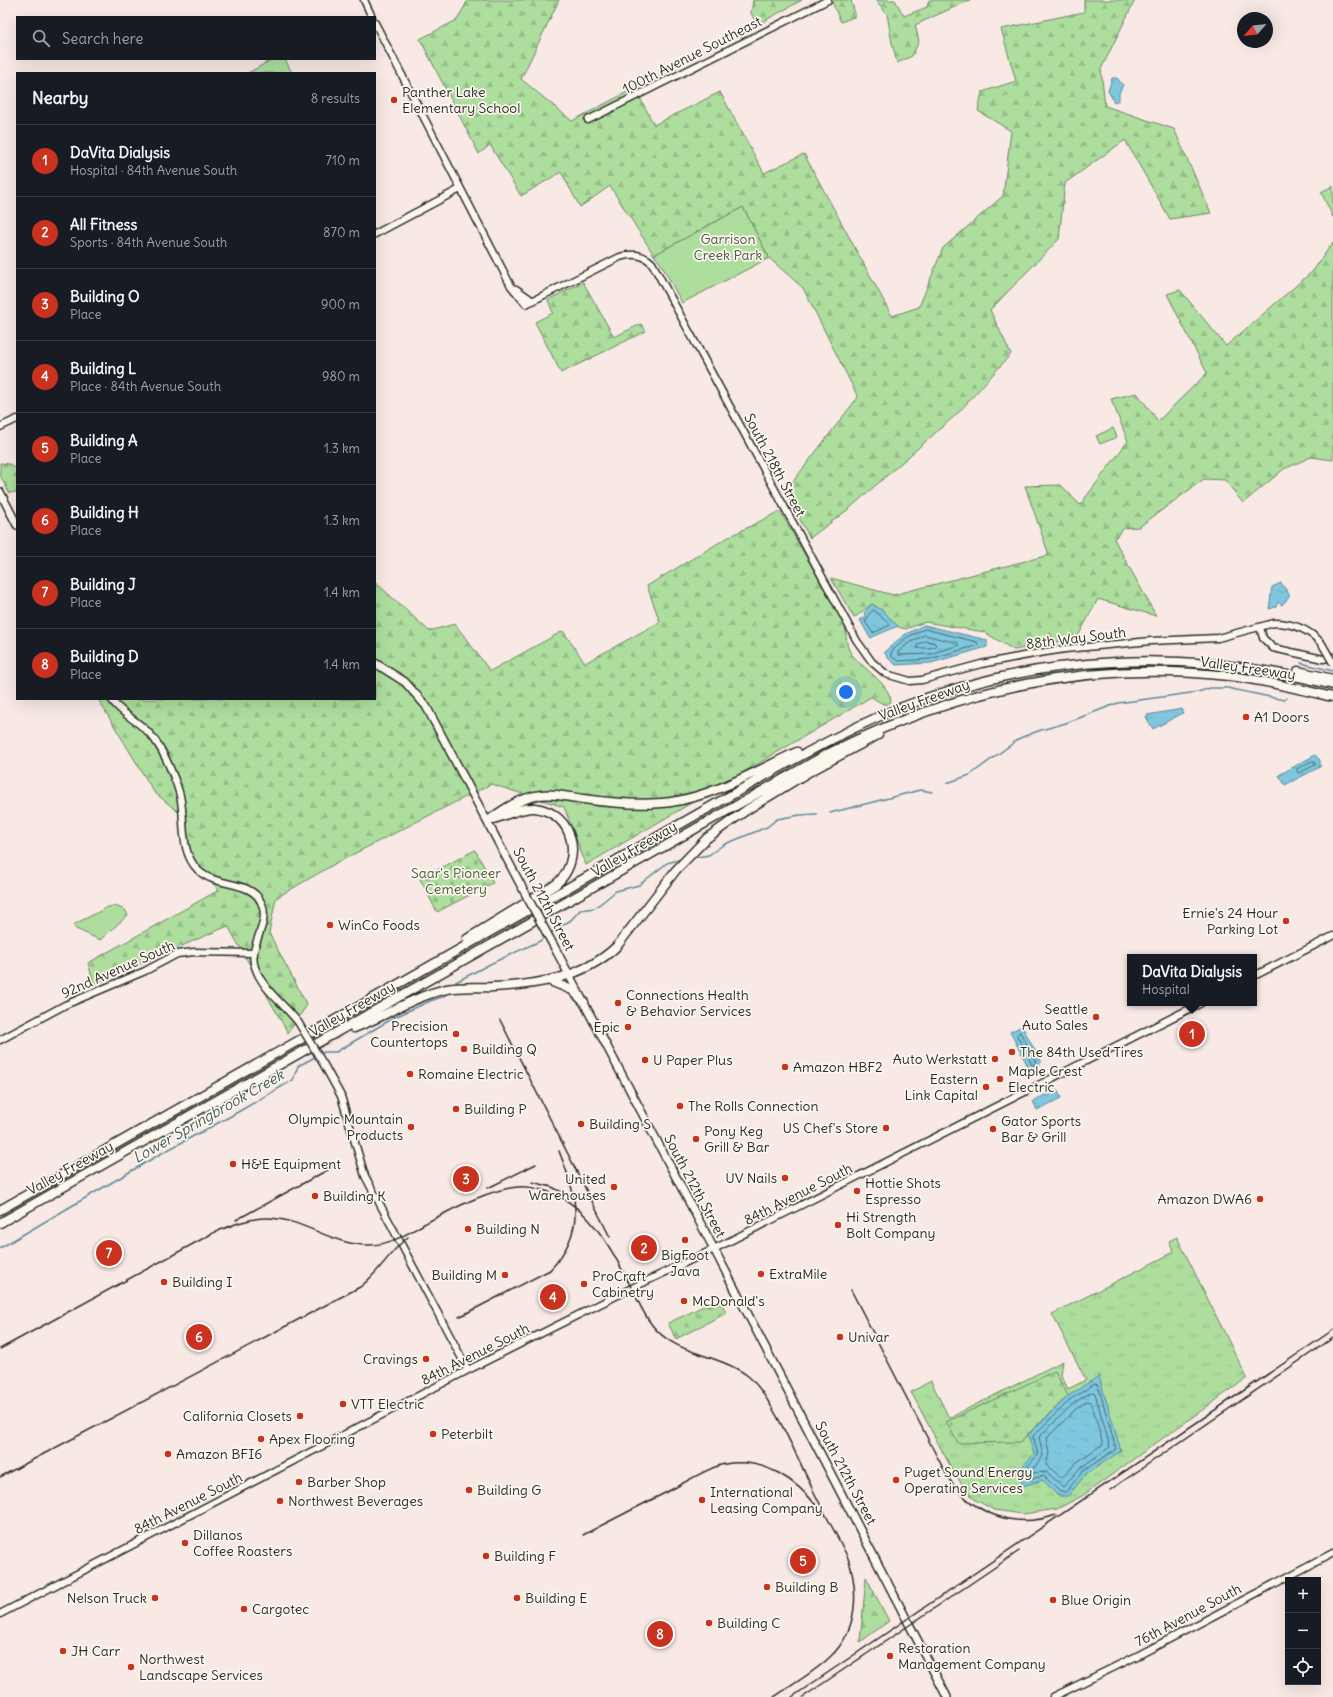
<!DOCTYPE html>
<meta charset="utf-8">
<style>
:root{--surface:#171b24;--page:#20242c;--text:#f1f3f6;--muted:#9ea1a6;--line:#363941;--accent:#c8321e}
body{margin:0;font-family:Delius,sans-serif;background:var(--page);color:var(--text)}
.controls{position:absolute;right:12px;bottom:12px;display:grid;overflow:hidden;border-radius:0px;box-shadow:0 4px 16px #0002}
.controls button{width:36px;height:36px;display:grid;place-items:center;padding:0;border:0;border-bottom:1px solid var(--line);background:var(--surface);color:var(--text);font:20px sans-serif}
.compass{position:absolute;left:1237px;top:12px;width:36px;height:36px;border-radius:50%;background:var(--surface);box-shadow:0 4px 16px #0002;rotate:243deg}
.you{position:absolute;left:846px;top:692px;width:14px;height:14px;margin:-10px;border:3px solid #fff;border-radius:50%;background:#1a73e8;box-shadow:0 0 0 6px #1a73e833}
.badge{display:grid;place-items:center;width:26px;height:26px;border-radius:50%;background:var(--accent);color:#fff;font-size:13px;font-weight:700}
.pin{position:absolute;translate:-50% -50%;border:2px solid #fff;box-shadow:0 1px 4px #0006}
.popup{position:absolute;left:1127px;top:954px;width:130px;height:52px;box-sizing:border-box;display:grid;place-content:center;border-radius:0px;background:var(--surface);filter:drop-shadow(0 1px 3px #0005);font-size:13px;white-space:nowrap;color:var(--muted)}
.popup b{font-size:15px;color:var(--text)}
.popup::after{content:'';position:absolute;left:50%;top:100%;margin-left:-8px;border:8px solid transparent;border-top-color:var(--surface)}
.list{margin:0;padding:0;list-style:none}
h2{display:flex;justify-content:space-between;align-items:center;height:52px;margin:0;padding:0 16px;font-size:17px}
h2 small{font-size:13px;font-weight:400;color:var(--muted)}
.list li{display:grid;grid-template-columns:26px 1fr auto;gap:12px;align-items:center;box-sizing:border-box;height:72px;padding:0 16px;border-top:1px solid var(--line)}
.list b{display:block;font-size:15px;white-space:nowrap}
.list p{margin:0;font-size:13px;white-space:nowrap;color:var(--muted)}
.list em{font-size:13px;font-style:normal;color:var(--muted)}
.icon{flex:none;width:22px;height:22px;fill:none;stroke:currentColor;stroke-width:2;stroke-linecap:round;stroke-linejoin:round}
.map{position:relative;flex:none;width:1333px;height:1697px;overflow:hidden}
.search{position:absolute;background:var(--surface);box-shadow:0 4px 16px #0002;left:16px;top:16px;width:360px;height:44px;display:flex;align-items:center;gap:10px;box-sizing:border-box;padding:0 14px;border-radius:0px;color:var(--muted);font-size:15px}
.panel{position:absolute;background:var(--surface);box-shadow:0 4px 16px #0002;left:16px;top:72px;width:360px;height:628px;border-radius:0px}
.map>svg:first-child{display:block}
.grass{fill:url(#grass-tufts);stroke:#6c8464}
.forest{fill:url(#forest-firs);stroke:#6c8464}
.cemetery{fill:url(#cemetery-stones);stroke:#6c8464}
.park{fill:#adde9e;stroke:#6c8464}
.water{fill:url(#water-ripples);stroke:#5d8996}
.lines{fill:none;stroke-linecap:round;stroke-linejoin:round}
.shore{stroke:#4c6973;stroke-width:1}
.stream{stroke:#5d8996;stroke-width:1.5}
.secondary-casing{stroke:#2b2b2b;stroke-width:9}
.primary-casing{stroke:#2b2b2b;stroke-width:10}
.highway-casing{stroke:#2b2b2b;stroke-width:11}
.secondary{stroke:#fbf7ec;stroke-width:6}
.primary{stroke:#fbf7ec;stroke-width:7}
.highway{stroke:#fbf7ec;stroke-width:8}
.rail{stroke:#2b2b2b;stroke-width:1.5}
.secondary-bridge-casing{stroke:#2b2b2b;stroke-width:9;stroke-linecap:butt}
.primary-bridge-casing{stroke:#2b2b2b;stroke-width:10;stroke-linecap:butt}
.secondary-bridge{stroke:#fbf7ec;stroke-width:6}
.primary-bridge{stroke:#fbf7ec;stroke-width:7}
.poi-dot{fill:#c8321e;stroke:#fbf7ec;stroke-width:1.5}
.labels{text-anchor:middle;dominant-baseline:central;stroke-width:3.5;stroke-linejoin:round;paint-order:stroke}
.street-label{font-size:14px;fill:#2b2b2b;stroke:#fbf7ec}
.poi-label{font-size:14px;fill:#2b2b2b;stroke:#fbf7ec;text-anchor:start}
.park-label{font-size:14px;fill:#4c5848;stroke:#fbf7ec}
.water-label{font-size:15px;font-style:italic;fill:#445a61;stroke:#fbf7ec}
</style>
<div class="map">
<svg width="1333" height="1697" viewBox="0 0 1333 1697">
<defs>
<pattern id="grass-tufts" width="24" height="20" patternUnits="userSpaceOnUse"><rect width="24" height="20" fill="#adde9e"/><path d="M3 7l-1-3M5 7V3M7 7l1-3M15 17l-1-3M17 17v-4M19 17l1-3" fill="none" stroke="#95bf88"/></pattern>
<pattern id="forest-firs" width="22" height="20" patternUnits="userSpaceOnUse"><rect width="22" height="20" fill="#adde9e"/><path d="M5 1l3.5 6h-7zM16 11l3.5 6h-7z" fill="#95bf88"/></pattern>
<pattern id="cemetery-stones" width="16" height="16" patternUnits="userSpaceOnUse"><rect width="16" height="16" fill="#adde9e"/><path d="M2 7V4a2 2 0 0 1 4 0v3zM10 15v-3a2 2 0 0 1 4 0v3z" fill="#95bf88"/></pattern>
<pattern id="water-ripples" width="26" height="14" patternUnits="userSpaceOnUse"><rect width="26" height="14" fill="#7ec7de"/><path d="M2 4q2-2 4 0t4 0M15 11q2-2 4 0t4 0" fill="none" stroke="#6dabbf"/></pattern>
</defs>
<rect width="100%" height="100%" fill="#f8e9e5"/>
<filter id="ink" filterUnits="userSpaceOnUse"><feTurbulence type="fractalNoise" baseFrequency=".025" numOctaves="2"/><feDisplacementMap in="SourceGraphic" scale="8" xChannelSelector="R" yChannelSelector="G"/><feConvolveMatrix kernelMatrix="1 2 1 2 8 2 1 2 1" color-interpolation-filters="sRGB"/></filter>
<g filter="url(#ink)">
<path class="grass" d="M1177,1237L1247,1378L1082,1496L1057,1509L1023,1514L994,1510L974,1499L955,1475L911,1392L931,1381L949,1418L1063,1361L1061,1375L1068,1389L1086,1380L1052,1314L1174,1252L1169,1241Z"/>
<path class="forest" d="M468,0H559L521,79L572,121L635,88L654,125L720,92L764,173L804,154L892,316L919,307L943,248L1003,196L1011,131L978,111L982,92L1016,81L1001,29L1084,12V0H1135L1101,69L1105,106L1174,129L1211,213L1170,219L1125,140L1065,183L1059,239L990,310L1011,354L958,413L850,508L810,538L785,492L858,397L803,288L769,258L743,207L654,255L610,186L580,207L561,172L521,196L490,145L479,154L420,39L457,20Z
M753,0H802L757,25L751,13Z
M835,0H852L851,1L856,16L841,22L832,2Z
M876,0H895L904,16L927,7L929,0H970L915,25L919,41L912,56L897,63L892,43L887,14Z
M1333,186V217L1321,192Z
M1333,242V460L1311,457L1284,469L1243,503L1225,480L1204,479L1139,527L1124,528L1114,539L1156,616L1098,599L1077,638L1014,650L984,632L925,622L906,629L898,627L883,611L872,604L854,618L831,578L893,595L1049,555L1025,486L1061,485L1080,505L1128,441L1111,399L1137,393L1158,421L1207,373L1167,294L1180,290L1226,346L1313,271Z
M583,282L614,337L641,324L646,331L561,373L535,322L553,313L548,300Z
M0,463L9,464L17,469V492L9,493L0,475Z
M780,511L846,627C846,635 846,645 850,652C860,667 890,683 891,702L885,705L871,697L586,865L564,807L491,784L338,862L276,898L269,933L307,1005L288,1033L228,926L94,984L88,963L219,890L188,856L183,816L154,792L98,699H375V582L429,631L455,624L490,671L563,631L585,663L660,622L647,586L725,539Z
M722,1304L726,1313L676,1339L668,1323L704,1306Z
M1055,1371L1068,1396L1020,1442L958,1443L946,1422Z
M866,1577L889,1621L860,1642Z"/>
<path class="cemetery" d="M475,850L493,883L437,912L420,879Z"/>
<path class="park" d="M273,59H285L292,73H248Z
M743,207L769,258L682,303L661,264L654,255Z
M1113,428L1117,437L1100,444L1096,436Z
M115,906L125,910L128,915L100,940L76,929L73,925L108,907Z"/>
<path class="water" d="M1112,78H1117L1123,85L1119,93V100L1114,102L1108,91Z
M1281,583L1289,594V597L1282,605L1278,602L1276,607L1269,609L1272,587Z
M872,604L883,611L898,626L870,638L860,620L866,616L864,613Z
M924,625L987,640V647L931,663L896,665L888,658L884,652L904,635Z
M1182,709L1183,713L1153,729L1146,717L1147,715Z
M1315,755L1320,760V767L1285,785L1279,775Z
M1022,1026L1041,1062L1038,1067L1031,1072L1010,1032Z
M1057,1089L1061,1098L1037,1110L1033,1101Z
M1099,1376L1121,1451L1086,1474L1068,1496H1058L1043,1480L1022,1486L1021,1468L1034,1454L1028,1435L1068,1396Z"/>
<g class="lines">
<path class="shore" d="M874,610L890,625L873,633L865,622L870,613Z
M925,629L977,642L978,645L930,659L898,661L891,656V652L906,638Z
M925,635L957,643L959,645L930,654L898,655V652L909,643Z
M926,641L935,643L936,646L929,648H917V645Z
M1313,761L1315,762V765L1299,773L1297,772V769Z
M1020,1032L1036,1062L1034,1065H1032L1017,1036Z
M1095,1384L1098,1385L1116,1449L1083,1471L1066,1492H1060L1044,1476L1026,1480L1025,1469L1038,1455L1033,1436L1071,1399Z
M1092,1392L1095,1393L1110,1447L1080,1468L1063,1487L1047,1472L1032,1473V1470L1043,1456L1039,1437L1074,1403Z
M1088,1401L1091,1402L1103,1444L1077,1462L1062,1478L1046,1465L1049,1453L1046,1439L1077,1408Z"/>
<path class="stream" d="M1301,663L1333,671
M947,783L970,775L1020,738L1038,731L1066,723L1118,703L1198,692L1210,688H1227L1284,700L1287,698
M830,813L920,790L932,792
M691,858L709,855L723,845L767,827L777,819L800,815L817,814
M549,934L571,920L580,910L595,908L616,891L639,885L667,863L682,859
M452,984L490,964L540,941L546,936
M320,1054L324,1052H336L395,1017L430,1001L445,996
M0,1248L162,1153L231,1116L293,1080L298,1066L317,1056"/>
<defs>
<path id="secondary" d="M364,0L372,17
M375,23L511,286L526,304L620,257C632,253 643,254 652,263L857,641L872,662L886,674L910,681L922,680L981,664L1039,653L1065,649L1151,641L1218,638L1274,623C1293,623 1310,630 1322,644
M588,120L828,0
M375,234L460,189
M516,289L533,301
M0,427L17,419
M1260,627L1263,638L1273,648L1323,659L1333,657
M111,699C121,714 137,720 149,733C160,744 167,760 173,775C176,783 180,792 181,801C185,824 180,852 198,870C215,888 250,879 261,902C272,923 247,946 255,967C262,989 284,1004 298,1022
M1254,976L1333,936
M0,1040L65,1005L145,971L177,954L194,952L253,953
M324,1065L341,1096L365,1176L468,1370
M0,1614L468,1370L632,1288L714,1249L1201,1003
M1053,1697L1139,1655L1333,1553"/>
<path id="primary" d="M0,492L17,525
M375,663L405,682L426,706L525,893
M557,952L714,1249L947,1697"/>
<path id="highway" d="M1298,671L1333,679
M488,821C502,810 517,800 535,796C550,792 568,797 583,799C612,803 642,806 671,802C716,795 756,771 797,752
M467,939L555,885C584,862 575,813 535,808C521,807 507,815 494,819
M550,981L572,990L584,1002
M354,1028C386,1016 414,996 447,989C462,986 478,988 493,987C537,985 584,978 617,946L676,870L707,838L748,809L807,773L878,735
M0,1210L786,764C822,744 859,724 897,709C1036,653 1189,648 1333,685
M0,1223L829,753C958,689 1085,660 1229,676C1264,680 1299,689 1333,697"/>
</defs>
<use href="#secondary" class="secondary-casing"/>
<use href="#primary" class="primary-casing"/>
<use href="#highway" class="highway-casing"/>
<use href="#secondary" class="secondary"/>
<use href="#primary" class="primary"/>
<use href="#highway" class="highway"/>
<path class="rail" d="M500,1020L610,1237
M532,1182L552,1187L573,1198
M488,1188L536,1164
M236,1220L333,1167
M851,1290L946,1474C969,1513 1013,1530 1056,1515
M459,1317L550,1270C587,1230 577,1197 559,1151
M0,1349L215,1232C230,1226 246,1219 263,1218C301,1216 331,1246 369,1245C390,1245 407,1234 424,1224C450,1210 498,1184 527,1187C586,1193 611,1248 635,1295C640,1305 645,1316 652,1325C676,1356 718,1353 748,1376C771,1395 799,1461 813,1490C824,1513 837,1535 848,1558C859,1591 858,1630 831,1656C815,1672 793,1684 774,1697
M0,1477L360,1287C379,1273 389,1252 408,1237
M1110,1490L1333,1338
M583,1535C610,1521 637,1507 665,1493C681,1485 708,1467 725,1464C764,1457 797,1480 819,1509
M792,1697L1333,1330
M803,1697L1019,1551"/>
<defs>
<path id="secondary-bridge" d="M1322,644L1333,663
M298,1022L324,1065"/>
<path id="primary-bridge" d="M525,893L557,952"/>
</defs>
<use href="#secondary-bridge" class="secondary-bridge-casing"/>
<use href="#primary-bridge" class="primary-bridge-casing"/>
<use href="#secondary-bridge" class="secondary-bridge"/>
<use href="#primary-bridge" class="primary-bridge"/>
</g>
</g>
<g class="poi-dot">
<circle cx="394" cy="100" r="4"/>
<circle cx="1246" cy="717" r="4"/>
<circle cx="1286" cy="921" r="4"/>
<circle cx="330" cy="925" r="4"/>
<circle cx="618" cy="1003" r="4"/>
<circle cx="1096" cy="1017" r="4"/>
<circle cx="628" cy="1027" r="4"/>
<circle cx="456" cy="1034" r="4"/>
<circle cx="464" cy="1049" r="4"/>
<circle cx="1012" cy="1052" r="4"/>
<circle cx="995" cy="1059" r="4"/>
<circle cx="645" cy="1060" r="4"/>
<circle cx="785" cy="1067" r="4"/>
<circle cx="410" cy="1074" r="4"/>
<circle cx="1000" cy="1079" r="4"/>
<circle cx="986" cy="1087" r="4"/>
<circle cx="680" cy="1106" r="4"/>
<circle cx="456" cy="1109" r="4"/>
<circle cx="581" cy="1124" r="4"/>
<circle cx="411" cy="1127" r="4"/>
<circle cx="886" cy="1128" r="4"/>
<circle cx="993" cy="1129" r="4"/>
<circle cx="696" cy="1139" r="4"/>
<circle cx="233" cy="1164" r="4"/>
<circle cx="785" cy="1178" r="4"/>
<circle cx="614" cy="1187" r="4"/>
<circle cx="857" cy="1191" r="4"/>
<circle cx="315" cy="1196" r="4"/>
<circle cx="1260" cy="1199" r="4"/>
<circle cx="838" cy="1225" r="4"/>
<circle cx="468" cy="1229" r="4"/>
<circle cx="685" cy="1240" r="4"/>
<circle cx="761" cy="1274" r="4"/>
<circle cx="505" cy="1275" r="4"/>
<circle cx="164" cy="1282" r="4"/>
<circle cx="584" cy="1284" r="4"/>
<circle cx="684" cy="1301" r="4"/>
<circle cx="840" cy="1337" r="4"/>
<circle cx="426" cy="1359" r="4"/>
<circle cx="343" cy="1404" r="4"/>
<circle cx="300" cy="1416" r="4"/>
<circle cx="433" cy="1434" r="4"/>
<circle cx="261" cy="1439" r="4"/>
<circle cx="168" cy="1454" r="4"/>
<circle cx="896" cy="1480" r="4"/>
<circle cx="299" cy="1482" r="4"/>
<circle cx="469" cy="1490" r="4"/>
<circle cx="702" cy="1500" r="4"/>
<circle cx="280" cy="1501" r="4"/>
<circle cx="185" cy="1543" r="4"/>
<circle cx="486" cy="1556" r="4"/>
<circle cx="767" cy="1587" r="4"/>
<circle cx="155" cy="1598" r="4"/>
<circle cx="517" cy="1598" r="4"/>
<circle cx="1053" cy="1600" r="4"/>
<circle cx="244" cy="1609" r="4"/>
<circle cx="709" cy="1623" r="4"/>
<circle cx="63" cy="1651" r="4"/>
<circle cx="890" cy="1656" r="4"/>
<circle cx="131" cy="1667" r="4"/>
</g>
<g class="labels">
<g class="street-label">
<text transform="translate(692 55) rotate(-27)">100th Avenue Southeast</text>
<text transform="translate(775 465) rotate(62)">South 218th Street</text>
<text transform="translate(1076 638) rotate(-7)">88th Way South</text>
<text transform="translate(1248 668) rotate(8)">Valley Freeway</text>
<text transform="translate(924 700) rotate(-20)">Valley Freeway</text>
<text transform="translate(634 849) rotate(-30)">Valley Freeway</text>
<text transform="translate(544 899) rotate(62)">South 212th Street</text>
<text transform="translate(118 969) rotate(-24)">92nd Avenue South</text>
<text transform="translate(352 1009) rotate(-30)">Valley Freeway</text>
<text transform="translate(70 1168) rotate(-29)">Valley Freeway</text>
<text transform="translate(695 1186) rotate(62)">South 212th Street</text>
<text transform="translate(798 1194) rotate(-27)">84th Avenue South</text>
<text transform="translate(475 1354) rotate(-27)">84th Avenue South</text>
<text transform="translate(846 1473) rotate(62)">South 212th Street</text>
<text transform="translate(188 1503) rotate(-27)">84th Avenue South</text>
<text transform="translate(1188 1615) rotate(-28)">76th Avenue South</text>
</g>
<g class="poi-label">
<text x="402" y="92">Panther Lake<tspan x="402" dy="16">Elementary School</tspan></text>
<text x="1254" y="717">A1 Doors</text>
<text x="1278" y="913" text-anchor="end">Ernie's 24 Hour<tspan x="1278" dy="16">Parking Lot</tspan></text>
<text x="338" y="925">WinCo Foods</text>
<text x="626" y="995">Connections Health<tspan x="626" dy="16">&amp; Behavior Services</tspan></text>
<text x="1088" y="1009" text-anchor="end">Seattle<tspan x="1088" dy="16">Auto Sales</tspan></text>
<text x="448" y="1026" text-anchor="end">Precision<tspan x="448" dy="16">Countertops</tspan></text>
<text x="620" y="1027" text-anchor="end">Epic</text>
<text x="472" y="1049">Building Q</text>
<text x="1020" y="1052">The 84th Used Tires</text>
<text x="987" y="1059" text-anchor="end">Auto Werkstatt</text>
<text x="653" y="1060">U Paper Plus</text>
<text x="793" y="1067">Amazon HBF2</text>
<text x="1008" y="1071">Maple Crest<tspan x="1008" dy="16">Electric</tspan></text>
<text x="418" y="1074">Romaine Electric</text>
<text x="978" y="1079" text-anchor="end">Eastern<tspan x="978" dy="16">Link Capital</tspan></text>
<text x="688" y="1106">The Rolls Connection</text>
<text x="464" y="1109">Building P</text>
<text x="403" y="1119" text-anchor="end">Olympic Mountain<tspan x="403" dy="16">Products</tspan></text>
<text x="1001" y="1121">Gator Sports<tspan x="1001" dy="16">Bar &amp; Grill</tspan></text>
<text x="589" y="1124">Building S</text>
<text x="878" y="1128" text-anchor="end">US Chef's Store</text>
<text x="704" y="1131">Pony Keg<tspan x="704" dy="16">Grill &amp; Bar</tspan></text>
<text x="241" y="1164">H&amp;E Equipment</text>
<text x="777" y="1178" text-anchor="end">UV Nails</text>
<text x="606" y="1179" text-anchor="end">United<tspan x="606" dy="16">Warehouses</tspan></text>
<text x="865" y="1183">Hottie Shots<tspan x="865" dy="16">Espresso</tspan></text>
<text x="323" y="1196">Building K</text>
<text x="1252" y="1199" text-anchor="end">Amazon DWA6</text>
<text x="846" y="1217">Hi Strength<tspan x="846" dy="16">Bolt Company</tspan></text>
<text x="476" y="1229">Building N</text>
<text x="685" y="1255" text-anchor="middle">BigFoot<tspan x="685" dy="16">Java</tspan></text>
<text x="769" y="1274">ExtraMile</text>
<text x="497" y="1275" text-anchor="end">Building M</text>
<text x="592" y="1276">ProCraft<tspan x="592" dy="16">Cabinetry</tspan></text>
<text x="172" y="1282">Building I</text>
<text x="692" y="1301">McDonald's</text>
<text x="848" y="1337">Univar</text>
<text x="418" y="1359" text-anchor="end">Cravings</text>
<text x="351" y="1404">VTT Electric</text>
<text x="292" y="1416" text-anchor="end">California Closets</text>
<text x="441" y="1434">Peterbilt</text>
<text x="269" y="1439">Apex Flooring</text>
<text x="176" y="1454">Amazon BFI6</text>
<text x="904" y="1472">Puget Sound Energy<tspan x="904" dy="16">Operating Services</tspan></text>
<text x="307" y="1482">Barber Shop</text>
<text x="477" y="1490">Building G</text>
<text x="710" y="1492">International<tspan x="710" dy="16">Leasing Company</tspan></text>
<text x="288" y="1501">Northwest Beverages</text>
<text x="193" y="1535">Dillanos<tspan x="193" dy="16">Coffee Roasters</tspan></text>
<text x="494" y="1556">Building F</text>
<text x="775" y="1587">Building B</text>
<text x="147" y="1598" text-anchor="end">Nelson Truck</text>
<text x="525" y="1598">Building E</text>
<text x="1061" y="1600">Blue Origin</text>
<text x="252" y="1609">Cargotec</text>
<text x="717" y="1623">Building C</text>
<text x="898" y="1648">Restoration<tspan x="898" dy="16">Management Company</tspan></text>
<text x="71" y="1651">JH Carr</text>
<text x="139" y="1659">Northwest<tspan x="139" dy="16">Landscape Services</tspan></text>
</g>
<g class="park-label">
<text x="728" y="239">Garrison<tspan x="728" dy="16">Creek Park</tspan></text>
<text x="456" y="873">Saar's Pioneer<tspan x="456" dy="16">Cemetery</tspan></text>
</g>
<g class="water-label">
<text transform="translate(208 1116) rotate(-30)">Lower Springbrook Creek</text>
</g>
</g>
</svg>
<div class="controls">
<button>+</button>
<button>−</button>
<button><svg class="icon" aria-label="locate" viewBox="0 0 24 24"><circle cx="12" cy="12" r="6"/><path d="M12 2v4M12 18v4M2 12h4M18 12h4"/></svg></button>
</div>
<svg class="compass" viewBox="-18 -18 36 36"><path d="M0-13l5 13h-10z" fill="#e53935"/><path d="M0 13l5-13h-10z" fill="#9ea1a6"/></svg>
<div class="you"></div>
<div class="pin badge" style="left:1192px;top:1034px">1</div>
<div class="popup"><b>DaVita Dialysis</b>Hospital</div>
<div class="pin badge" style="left:644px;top:1248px">2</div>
<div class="pin badge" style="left:466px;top:1179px">3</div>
<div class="pin badge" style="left:553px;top:1297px">4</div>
<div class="pin badge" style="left:803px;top:1561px">5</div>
<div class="pin badge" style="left:199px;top:1337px">6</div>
<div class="pin badge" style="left:109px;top:1253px">7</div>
<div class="pin badge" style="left:660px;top:1634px">8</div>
<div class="search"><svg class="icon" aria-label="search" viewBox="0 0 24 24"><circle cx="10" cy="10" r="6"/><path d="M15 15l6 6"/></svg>Search here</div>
<section class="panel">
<h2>Nearby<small>8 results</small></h2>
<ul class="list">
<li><span class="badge">1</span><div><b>DaVita Dialysis</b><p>Hospital · 84th Avenue South</p></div><em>710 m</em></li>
<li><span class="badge">2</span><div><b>All Fitness</b><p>Sports · 84th Avenue South</p></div><em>870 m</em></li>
<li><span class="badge">3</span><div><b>Building O</b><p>Place</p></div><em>900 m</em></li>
<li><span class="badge">4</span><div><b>Building L</b><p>Place · 84th Avenue South</p></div><em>980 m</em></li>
<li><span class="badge">5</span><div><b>Building A</b><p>Place</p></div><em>1.3 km</em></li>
<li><span class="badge">6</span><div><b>Building H</b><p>Place</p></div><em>1.3 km</em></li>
<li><span class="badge">7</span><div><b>Building J</b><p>Place</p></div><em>1.4 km</em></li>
<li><span class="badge">8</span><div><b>Building D</b><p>Place</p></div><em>1.4 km</em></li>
</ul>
</section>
</div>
